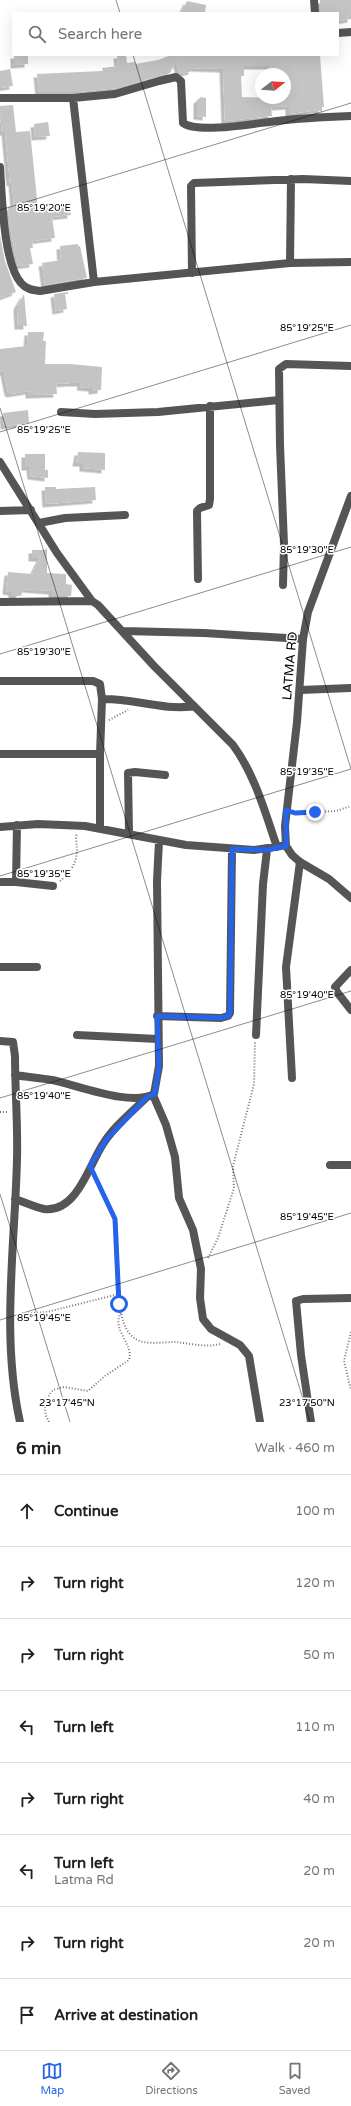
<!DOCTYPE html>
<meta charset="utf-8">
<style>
:root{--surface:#fff;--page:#f6f6f6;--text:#202124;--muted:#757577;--line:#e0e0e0;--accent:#2563eb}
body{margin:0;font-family:"Varela Round",sans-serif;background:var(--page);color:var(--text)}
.compass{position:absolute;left:255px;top:68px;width:36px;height:36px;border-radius:50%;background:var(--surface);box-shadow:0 4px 16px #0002;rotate:73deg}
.stop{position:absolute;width:12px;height:12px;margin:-9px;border:3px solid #2563eb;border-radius:50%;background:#fff}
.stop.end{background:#2563eb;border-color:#fff;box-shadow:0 1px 4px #0008}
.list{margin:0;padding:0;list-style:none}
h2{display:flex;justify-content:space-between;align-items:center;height:52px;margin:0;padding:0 16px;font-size:17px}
h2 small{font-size:13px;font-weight:400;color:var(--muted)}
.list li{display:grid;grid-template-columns:26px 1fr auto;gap:12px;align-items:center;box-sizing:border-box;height:72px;padding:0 16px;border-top:1px solid var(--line)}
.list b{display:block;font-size:15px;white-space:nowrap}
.list p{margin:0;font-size:13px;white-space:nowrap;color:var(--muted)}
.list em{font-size:13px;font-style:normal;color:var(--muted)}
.icon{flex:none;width:22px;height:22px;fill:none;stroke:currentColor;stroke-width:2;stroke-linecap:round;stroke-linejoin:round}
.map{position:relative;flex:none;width:351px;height:1422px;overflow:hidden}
.search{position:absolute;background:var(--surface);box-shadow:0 4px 16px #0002;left:12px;right:12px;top:12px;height:44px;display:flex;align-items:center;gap:10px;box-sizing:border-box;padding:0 14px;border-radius:0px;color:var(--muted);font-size:15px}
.sheet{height:628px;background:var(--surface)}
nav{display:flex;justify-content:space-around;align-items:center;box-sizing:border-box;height:56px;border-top:1px solid var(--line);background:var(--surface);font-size:11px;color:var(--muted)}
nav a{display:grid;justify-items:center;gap:2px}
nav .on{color:var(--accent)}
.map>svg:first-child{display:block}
.building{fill:#c4c4c4;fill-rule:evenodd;filter:url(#shadow)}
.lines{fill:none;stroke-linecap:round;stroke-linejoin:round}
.path{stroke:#777;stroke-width:2;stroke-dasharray:1 2;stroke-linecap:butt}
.minor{stroke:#555;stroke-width:8}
.tertiary{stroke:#555;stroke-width:8}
.route{stroke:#2563eb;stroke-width:5}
.ticks{fill:none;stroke:#000;stroke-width:1;stroke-opacity:0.45}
.labels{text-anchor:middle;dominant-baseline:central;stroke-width:3;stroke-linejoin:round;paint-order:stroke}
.street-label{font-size:13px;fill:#000;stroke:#fff}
.ticks-label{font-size:10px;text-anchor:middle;fill:#000;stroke:#fff;stroke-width:3;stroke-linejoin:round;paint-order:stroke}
</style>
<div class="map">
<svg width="351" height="1422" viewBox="0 0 351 1422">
<defs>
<filter id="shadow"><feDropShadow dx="-3.5" dy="3.5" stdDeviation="0" flood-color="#0004"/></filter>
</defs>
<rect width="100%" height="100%" fill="#fff"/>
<path class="building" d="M320,0H351V19L338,21V13H320Z
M187,1L206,5L205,13H181Z
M14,55H28V64L14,65Z
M117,55H126L127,63L135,62V64L158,60L171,55H320L324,107H322V112L317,110L289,114V106L273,107L271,108L272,116L225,121L223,69L192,68V71L181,74L179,72L176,61L170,73L117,88L77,92H39L37,74L103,71L102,68L118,66ZM244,66H269L270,74H285V98L242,97L241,76H244Z
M10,69L13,86L0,88V71Z
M201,97L206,98V117L197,116V100Z
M13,105L16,132L30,131L38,209L70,206L71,215L52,217L55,238L32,241L33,248H30L33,264L18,266L10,227L8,207L14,206L12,182L10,183L5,132H2L0,114V106Z
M48,122L50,136L35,137L34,124Z
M0,235L5,261L16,292L0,298Z
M78,244V246H80L87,278L45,285L42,263L61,260L60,246Z
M68,292V294H65L67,309L56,311L54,294Z
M24,294L27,326H18L17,306Z
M28,332H44L43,341H46L45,364H70L102,367L101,390L92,391V388L80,387L81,383H70L56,384L57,394L29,395V391L10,394L8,392L4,372H0V349L27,346Z
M28,410L29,423L4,426L3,413Z
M78,452L105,453V470L83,468V463H76Z
M25,454H45V470H48V478L31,476L30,467H25Z
M45,487H56V489L95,487L96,500L46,504Z
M47,548V573L66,574V584L72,585L71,596H52V591L25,589V592H20L19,596H12V592L6,591L8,572L32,574L40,558H32V550H45Z"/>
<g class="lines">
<path class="path" d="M109,720L128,710
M295,813L336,811L351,806
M60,881C70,873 77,863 77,850C77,843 75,840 77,833
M0,1112H9
M95,1178C101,1191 111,1205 115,1219C122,1247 110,1319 133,1337C143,1346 162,1342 175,1342C189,1343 205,1348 220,1344
M208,1258L218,1238L234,1188L233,1166L254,1084L255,1042
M19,1314L47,1312L119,1294
M351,1332L344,1361L351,1390
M49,1422C42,1411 45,1399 53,1390L64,1387L88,1391L105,1376L129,1360C134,1343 111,1331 121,1312"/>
<path class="minor" d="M314,0L315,13
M338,33L351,32
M0,98H73L115,94L159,81L176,77L181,81L183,123C198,134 257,123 277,121C302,118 326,117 351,116
M73,98L94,282
M0,167C2,194 3,263 21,283C26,289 32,290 40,291L94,282L290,263L351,262
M290,263L291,179
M192,273L191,186L194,183L303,179L351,181
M61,412L95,414L158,412L279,400
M0,462L57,553L92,601
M0,511L31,510
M39,523L65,518L125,515
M198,579L197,511L200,508L209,505L210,499V406
M283,585L284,544L280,445L279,369L286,364L351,366
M0,602L92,601L98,605L154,666L233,745C255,775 265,812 277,847
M123,631L204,633L303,639
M0,681H93L100,684L102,699L100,754
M300,690L351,688
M102,699C133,698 163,711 194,706
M0,754H100V827
M17,825L16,882L53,886
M0,827L38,824L85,826L186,845L254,850L281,846
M129,833L128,773L135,772L165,775
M0,882H16
M0,967H37
M351,970L335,987L337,992L351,1010
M157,1016L221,1018L228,1016L230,1013L232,849
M77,1035L158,1039
M256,1035L263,884L267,850
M0,1041L13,1042L15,1056C15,1090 18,1125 17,1159C15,1245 1,1337 20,1422
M15,1075C27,1077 40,1078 52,1080C77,1085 132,1107 154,1094L159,1066L157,881L159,841
M292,1078L286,967L300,862
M153,1095L166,1125L175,1157L179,1198L193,1230L201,1269L200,1298L203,1319L211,1329L240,1345L249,1356L260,1422
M330,1165H351
M15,1199C24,1202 35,1207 44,1209C77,1213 89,1165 103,1144C114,1126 132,1112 147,1097
M311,1422L301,1355L296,1301L303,1299L351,1298"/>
<path class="tertiary" d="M351,496L308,612L303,639L297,722L285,826L286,846L292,855L300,862L329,879L351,898"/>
</g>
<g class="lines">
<path class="route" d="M119,1304L115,1219L90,1166L106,1140L147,1097L153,1095L155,1092L159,1066L157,1016L221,1018L228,1016L230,1013L232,849L267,850L286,846V810L295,813L315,812"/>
</g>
<path class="ticks" d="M116,0L120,13M133,55L351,769M0,210L351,103M0,408L310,1422M0,432L351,325M0,654L351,547M0,876L351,769M0,1098L351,991M0,1194L70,1422M0,1320L351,1213"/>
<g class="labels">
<g class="street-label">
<text transform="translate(290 666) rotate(-85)">LATMA RD</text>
</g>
</g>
<g class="ticks-label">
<text x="44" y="211">85°19'20"E</text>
<text x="307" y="331">85°19'25"E</text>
<text x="44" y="433">85°19'25"E</text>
<text x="307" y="553">85°19'30"E</text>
<text x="44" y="655">85°19'30"E</text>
<text x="307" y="775">85°19'35"E</text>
<text x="44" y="877">85°19'35"E</text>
<text x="307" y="998">85°19'40"E</text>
<text x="44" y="1099">85°19'40"E</text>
<text x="307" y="1220">85°19'45"E</text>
<text x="44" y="1321">85°19'45"E</text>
<text x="67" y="1406">23°17'45"N</text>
<text x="307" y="1406">23°17'50"N</text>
</g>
</svg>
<svg class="compass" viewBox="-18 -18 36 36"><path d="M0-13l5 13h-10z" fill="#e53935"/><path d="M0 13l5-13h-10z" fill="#757577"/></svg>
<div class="stop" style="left:119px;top:1304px"></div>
<div class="stop end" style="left:315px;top:812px"></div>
<div class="search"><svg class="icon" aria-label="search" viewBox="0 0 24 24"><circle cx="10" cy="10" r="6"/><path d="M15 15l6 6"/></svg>Search here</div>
</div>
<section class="sheet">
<h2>6 min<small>Walk · 460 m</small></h2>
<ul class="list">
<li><svg class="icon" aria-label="ahead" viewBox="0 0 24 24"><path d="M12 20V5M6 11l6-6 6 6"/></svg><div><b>Continue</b></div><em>100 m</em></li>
<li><svg class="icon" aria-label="right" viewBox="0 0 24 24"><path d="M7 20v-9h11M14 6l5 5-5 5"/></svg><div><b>Turn right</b></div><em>120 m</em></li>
<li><svg class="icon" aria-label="right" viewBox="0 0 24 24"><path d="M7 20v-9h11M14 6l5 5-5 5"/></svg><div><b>Turn right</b></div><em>50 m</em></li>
<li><svg class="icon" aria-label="left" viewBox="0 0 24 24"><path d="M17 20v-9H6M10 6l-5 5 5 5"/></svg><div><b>Turn left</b></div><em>110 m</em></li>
<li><svg class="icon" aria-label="right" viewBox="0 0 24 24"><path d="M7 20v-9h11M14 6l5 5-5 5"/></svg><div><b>Turn right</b></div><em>40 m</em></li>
<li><svg class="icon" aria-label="left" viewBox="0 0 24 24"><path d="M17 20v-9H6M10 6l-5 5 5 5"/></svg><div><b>Turn left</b><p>Latma Rd</p></div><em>20 m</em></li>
<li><svg class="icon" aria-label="right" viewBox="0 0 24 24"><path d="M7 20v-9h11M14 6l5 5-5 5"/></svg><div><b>Turn right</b></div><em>20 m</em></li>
<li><svg class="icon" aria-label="arrive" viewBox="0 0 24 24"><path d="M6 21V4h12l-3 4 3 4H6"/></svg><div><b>Arrive at destination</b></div></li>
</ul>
</section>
<nav>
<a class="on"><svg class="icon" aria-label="map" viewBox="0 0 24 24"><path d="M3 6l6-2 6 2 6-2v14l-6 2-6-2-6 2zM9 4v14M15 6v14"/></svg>Map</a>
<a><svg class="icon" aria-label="directions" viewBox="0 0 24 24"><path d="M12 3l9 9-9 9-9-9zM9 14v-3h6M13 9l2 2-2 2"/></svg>Directions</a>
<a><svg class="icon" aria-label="saved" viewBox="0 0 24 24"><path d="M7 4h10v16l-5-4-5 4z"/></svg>Saved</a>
</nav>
